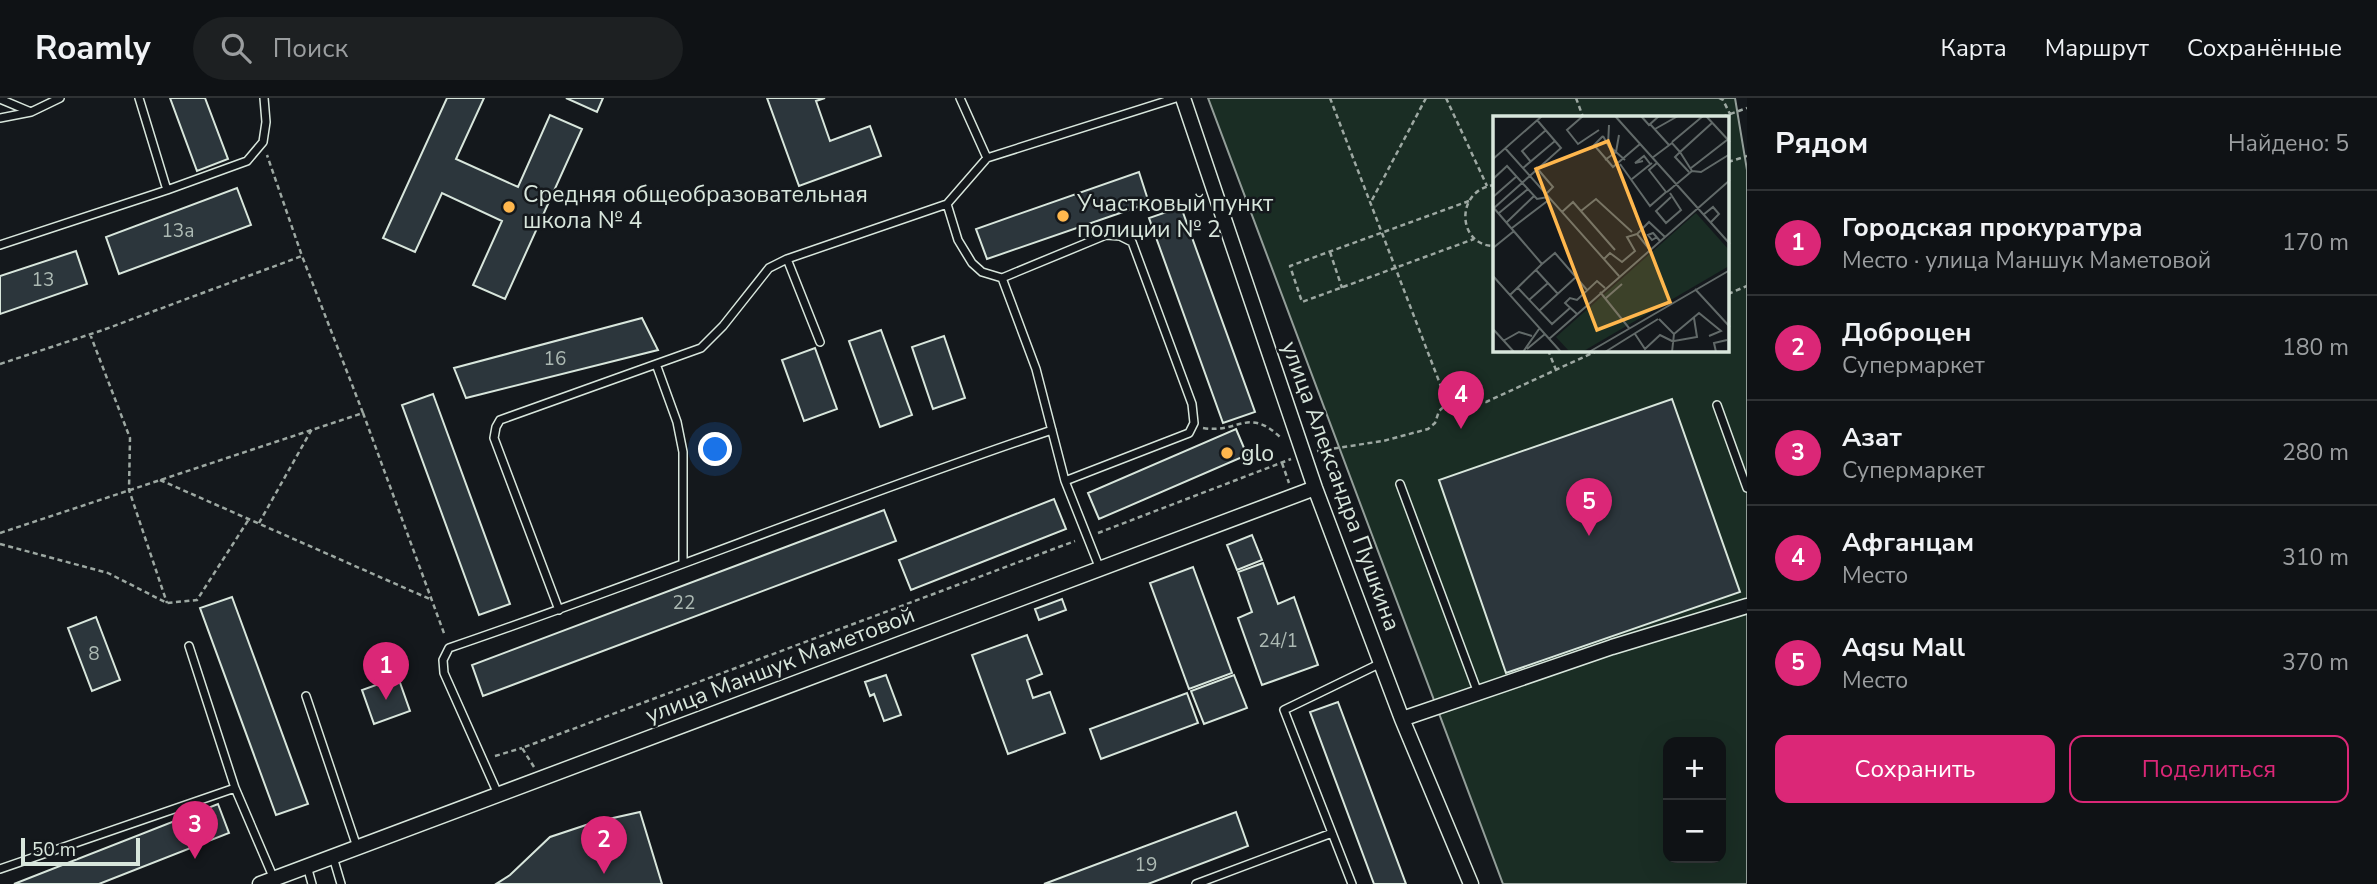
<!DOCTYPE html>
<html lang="ru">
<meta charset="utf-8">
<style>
:root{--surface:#0f1215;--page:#1d2022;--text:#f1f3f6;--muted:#9b9ea0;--line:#2f3234;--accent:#db2777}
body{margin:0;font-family:"Nunito Sans",sans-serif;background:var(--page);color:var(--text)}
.controls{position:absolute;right:21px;bottom:21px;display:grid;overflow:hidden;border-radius:14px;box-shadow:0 7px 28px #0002}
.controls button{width:63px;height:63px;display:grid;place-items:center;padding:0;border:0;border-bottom:2px solid var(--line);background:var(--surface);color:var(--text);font:35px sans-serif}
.scale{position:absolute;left:21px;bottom:18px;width:119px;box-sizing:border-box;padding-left:7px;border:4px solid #d8e6dc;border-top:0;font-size:19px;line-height:24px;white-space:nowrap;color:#d8e6dc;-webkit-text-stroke:5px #14181c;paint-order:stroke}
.you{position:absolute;left:716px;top:352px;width:24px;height:24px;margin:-18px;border:5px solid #fff;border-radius:50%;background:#1a73e8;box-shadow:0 0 0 10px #1a73e833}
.badge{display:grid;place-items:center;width:46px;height:46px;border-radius:50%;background:var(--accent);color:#fff;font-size:23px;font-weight:700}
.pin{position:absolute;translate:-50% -58px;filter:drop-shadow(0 2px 4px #0008)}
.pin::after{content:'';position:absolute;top:37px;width:24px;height:21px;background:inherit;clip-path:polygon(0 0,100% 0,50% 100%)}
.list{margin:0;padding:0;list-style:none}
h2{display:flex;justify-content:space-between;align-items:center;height:91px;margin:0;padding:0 28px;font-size:30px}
h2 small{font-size:23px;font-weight:400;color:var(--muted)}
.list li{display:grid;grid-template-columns:46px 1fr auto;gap:21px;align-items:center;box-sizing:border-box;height:105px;padding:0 28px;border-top:2px solid var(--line)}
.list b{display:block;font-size:26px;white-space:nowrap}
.list p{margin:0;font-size:23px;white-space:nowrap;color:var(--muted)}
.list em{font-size:23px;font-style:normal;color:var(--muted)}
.actions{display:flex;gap:14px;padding:21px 28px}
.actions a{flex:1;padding:16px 0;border:2px solid var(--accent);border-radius:14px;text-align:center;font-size:24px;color:var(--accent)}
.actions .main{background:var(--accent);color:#fff}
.icon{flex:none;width:38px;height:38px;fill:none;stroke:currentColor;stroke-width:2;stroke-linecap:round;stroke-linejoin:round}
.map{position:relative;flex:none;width:1747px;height:786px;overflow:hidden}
header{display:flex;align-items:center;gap:42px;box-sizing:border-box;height:98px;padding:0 35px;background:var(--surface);border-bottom:2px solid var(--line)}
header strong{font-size:33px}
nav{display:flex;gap:38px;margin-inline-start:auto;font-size:24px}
.search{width:490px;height:63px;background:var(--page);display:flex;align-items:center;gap:18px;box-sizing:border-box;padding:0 24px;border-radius:38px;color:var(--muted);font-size:26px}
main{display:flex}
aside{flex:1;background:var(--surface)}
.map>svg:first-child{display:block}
.green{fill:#1a2d24;stroke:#939e99;stroke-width:2;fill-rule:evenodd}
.building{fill:#2c363c;stroke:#d8e6dc;stroke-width:2}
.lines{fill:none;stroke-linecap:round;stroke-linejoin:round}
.service-casing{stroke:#d8e6dc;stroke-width:10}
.minor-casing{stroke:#d8e6dc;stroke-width:17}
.path{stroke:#9da8a2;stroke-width:2.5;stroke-dasharray:5 3.5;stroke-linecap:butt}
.service{stroke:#14181c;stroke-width:7}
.minor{stroke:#14181c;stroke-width:14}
.poi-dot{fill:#ffb74d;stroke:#14181c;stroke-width:2.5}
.labels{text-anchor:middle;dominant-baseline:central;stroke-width:5;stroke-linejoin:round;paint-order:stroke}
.number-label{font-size:19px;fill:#adbab4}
.poi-label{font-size:23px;fill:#d8e6dc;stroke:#14181c;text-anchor:start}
.street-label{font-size:23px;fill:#d8e6dc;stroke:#14181c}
.inset-road{fill:none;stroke:#626a69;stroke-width:2}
.view{fill:#ffb74d;fill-opacity:0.15;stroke:#ffb74d;stroke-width:3.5}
.inset-edge{fill:none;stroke:#d8e6dc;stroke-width:3.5}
</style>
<header>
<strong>Roamly</strong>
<div class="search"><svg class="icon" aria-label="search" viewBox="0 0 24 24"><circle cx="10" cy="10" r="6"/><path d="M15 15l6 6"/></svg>Поиск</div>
<nav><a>Карта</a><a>Маршрут</a><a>Сохранённые</a></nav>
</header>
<main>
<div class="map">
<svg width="1747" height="786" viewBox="0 0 1747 786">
<rect width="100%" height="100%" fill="#14181c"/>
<path class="green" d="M1208,0H1735L1747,72V786H1503ZM1495,19H1728V252H1495ZM1668,644H1721V760H1668Z"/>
<path class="building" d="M170,0H205L228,61L197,73Z
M447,0H484L456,61L518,89L550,17L582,31L505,201L473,187L502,123L442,95L415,154L383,140Z
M566,0H603L597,14Z
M767,0H825L816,3L830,43L870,28L881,58L799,88Z
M1139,74L1149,105L987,161L976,131Z
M237,90L251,127L119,176L106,139Z
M1181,109L1255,314L1223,325L1149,120Z
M76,153L87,186L0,216V178Z
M642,220L658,252L466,300L454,270Z
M881,232L912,317L880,329L849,243Z
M944,238L965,300L933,311L912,249Z
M815,250L837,311L804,323L782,262Z
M433,296L510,506L479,517L402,307Z
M1672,301L1740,494L1506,575L1439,382Z
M1236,331L1247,357L1099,421L1088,395Z
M1054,401L1066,431L911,492L899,462Z
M884,412L896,443L483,598L472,567Z
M1252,437L1262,462L1237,472L1227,447Z
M1263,465L1278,506L1294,499L1318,567L1262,587L1238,520L1252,514L1238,474Z
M1193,469L1232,575L1189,591L1150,485Z
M232,499L308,706L276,717L200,510Z
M1062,501L1066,512L1039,522L1035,511Z
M96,519L120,582L92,593L68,530Z
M1027,537L1042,576L1027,582L1033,600L1050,594L1065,635L1008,656L972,557Z
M886,577L901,617L884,623L874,596L870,598L865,584Z
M1234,577L1247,610L1204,626L1191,593Z
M398,579L410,613L374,626L362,592Z
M1187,595L1198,625L1101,661L1090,631Z
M1338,604L1406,786H1374L1310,614Z
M218,706L229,735L99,786H14Z
M640,714L662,786H496L510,777L550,739L595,724Z
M1236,714L1248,748L1148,786H1044Z"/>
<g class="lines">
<defs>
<path id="service" d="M139,0L167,92
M960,0L987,60L1176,0
M0,1L31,14L0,20
M31,14L60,0
M987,60L947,106L958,142L972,165L982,174L1002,180L1106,137L1120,138L1132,144L1192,306L1194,325L1189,335L1065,383L1100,471
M0,147L167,92L247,63L263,44L266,24L264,0
M787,161L820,244
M1002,180L1036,271L1065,383
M656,266L677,324L683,354V464
M1717,307L1747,390
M1400,386L1478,595
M559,512L494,340L496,329L500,322L701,250L723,228L769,170L787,161L947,106
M189,548L235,690
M306,598L357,749
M498,696L444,575L443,562L449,550C652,481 849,400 1052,332
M333,759L341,786
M307,768L312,786
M0,771L235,690L274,781
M1196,786L1332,735
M1352,786L1284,612L1381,565"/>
<path id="minor" d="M1183,0L1315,390L1402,621L1471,786
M1402,621L1612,549L1747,508
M260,786L1315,390"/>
</defs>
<use href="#service" class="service-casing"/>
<use href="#minor" class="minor-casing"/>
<path class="path" d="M1330,0L1447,304
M1446,0L1487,88
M1576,0L1583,19
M1719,0L1723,2L1730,16
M1722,19L1747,10
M1728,64L1747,58
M1495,87C1454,91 1457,149 1495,148
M1372,102L1426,0
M1469,103L1290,168L1302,204L1474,141
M1330,154L1342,190
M1728,196L1747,188
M90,236L130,340L129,392L167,505
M1548,252L1556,272
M0,266L103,232L302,158L267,57
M363,315L445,538
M1203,330C1238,336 1248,308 1281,340
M1317,353L1383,343L1428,331L1435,325L1439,313L1448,305L1462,298L1486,304L1599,252
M1282,365L1289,385
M160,382L432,502
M259,425L312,331
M0,435L363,315L302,158
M1098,435L1291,361
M0,446L108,475L167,505L197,502L249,421
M495,658L522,650
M534,669L522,650L1075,443"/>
<use href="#service" class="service"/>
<use href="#minor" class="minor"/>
</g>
<g class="poi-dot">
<circle cx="509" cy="109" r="7"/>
<circle cx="1063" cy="118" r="7"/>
<circle cx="1227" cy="355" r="7"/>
</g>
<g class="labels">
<g class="number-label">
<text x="178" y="133">13а</text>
<text x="43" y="182">13</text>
<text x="555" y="261">16</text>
<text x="684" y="505">22</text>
<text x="1278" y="543">24/1</text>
<text x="94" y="556">8</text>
<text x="1146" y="767">19</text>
</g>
<g class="poi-label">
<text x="523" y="96">Средняя общеобразовательная<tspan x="523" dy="26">школа № 4</tspan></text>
<text x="1077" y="105">Участковый пункт<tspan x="1077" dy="26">полиции № 2</tspan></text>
<text x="1241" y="355">glo</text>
</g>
<g class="street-label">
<text transform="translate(1341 388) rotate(70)">улица Александра Пушкина</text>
<text transform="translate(780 567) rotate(-21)">улица Маншук Маметовой</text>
</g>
</g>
<g transform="translate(1493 18)">
<rect width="236" height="236" fill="#14181c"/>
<path d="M203,97L236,134V150L89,236H77L63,221Z" fill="#1a2d24"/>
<path class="inset-road" d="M90,0L74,14L85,28L106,14M122,0L237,128M148,0L156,9L166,0M213,0L237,26M157,8L176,29M162,13L185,0M110,20L101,29L120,51L147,28M110,20L115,29L116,9M179,26L210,0M115,29L123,36L126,19M12,32L126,160M159,42L179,27L187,36L219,7M0,43L49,0M112,44L123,36L132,44M150,45L142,47L151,40L158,49M38,46L29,35L53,14M127,48L157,90L173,76L156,54L164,47M43,51L60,71L53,78M30,52L62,25L44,4M198,52L234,24M196,56L182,41L187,36L199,55M0,63L14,50L44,83L55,81M139,63L159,47M174,76L199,55L208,56L237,38M177,77L188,94L173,107L163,95L178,81M0,81L24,60M0,91L49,148L17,179M1,92L68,32L62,25M88,95L103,83L139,116M69,96L80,86L122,134M6,97L35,73M210,99L220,91L226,98L217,107M14,106L41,80M19,112L57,83M164,121L159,124L155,119L160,117L161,118L167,125M0,132L21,115M157,134L144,118L156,106L172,121M111,143L117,137L129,146L142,135L134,121L144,118M49,148L62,137L94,174M43,154L65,178M0,160L68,236M24,171L59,208L77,192M202,173L237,211M107,176L136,212M113,182L129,168M36,184L55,167M46,195L83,161M84,198L72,187L77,182L84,184L104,165L112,172M166,203L181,218L179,236M0,213L21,236M142,218L152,233L167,219L181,226M181,218L206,197L228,215L216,220M56,223L237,64M10,225L26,216L39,220M181,225L204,221L201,202M34,233L52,218M30,236L46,213M96,236L237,154M112,236L165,203M223,236L221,227L234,224"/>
<path class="view" d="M115,25L177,186L104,214L43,53Z"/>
<rect width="236" height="236" class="inset-edge"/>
</g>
</svg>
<div class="controls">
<button>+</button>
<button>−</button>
</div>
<div class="scale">50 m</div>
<div class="you"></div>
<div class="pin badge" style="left:386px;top:602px">1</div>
<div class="pin badge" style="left:604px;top:776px">2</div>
<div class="pin badge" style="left:195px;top:761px">3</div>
<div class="pin badge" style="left:1461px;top:331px">4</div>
<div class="pin badge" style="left:1589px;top:438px">5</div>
</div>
<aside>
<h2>Рядом<small>Найдено: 5</small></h2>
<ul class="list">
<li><span class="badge">1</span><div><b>Городская прокуратура</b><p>Место · улица Маншук Маметовой</p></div><em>170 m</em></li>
<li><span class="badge">2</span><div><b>Доброцен</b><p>Супермаркет</p></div><em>180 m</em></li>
<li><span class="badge">3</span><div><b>Азат</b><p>Супермаркет</p></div><em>280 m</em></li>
<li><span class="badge">4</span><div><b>Афганцам</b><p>Место</p></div><em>310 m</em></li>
<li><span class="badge">5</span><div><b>Аqsu Mall</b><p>Место</p></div><em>370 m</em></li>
</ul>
<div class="actions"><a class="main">Сохранить</a><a>Поделиться</a></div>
</aside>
</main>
